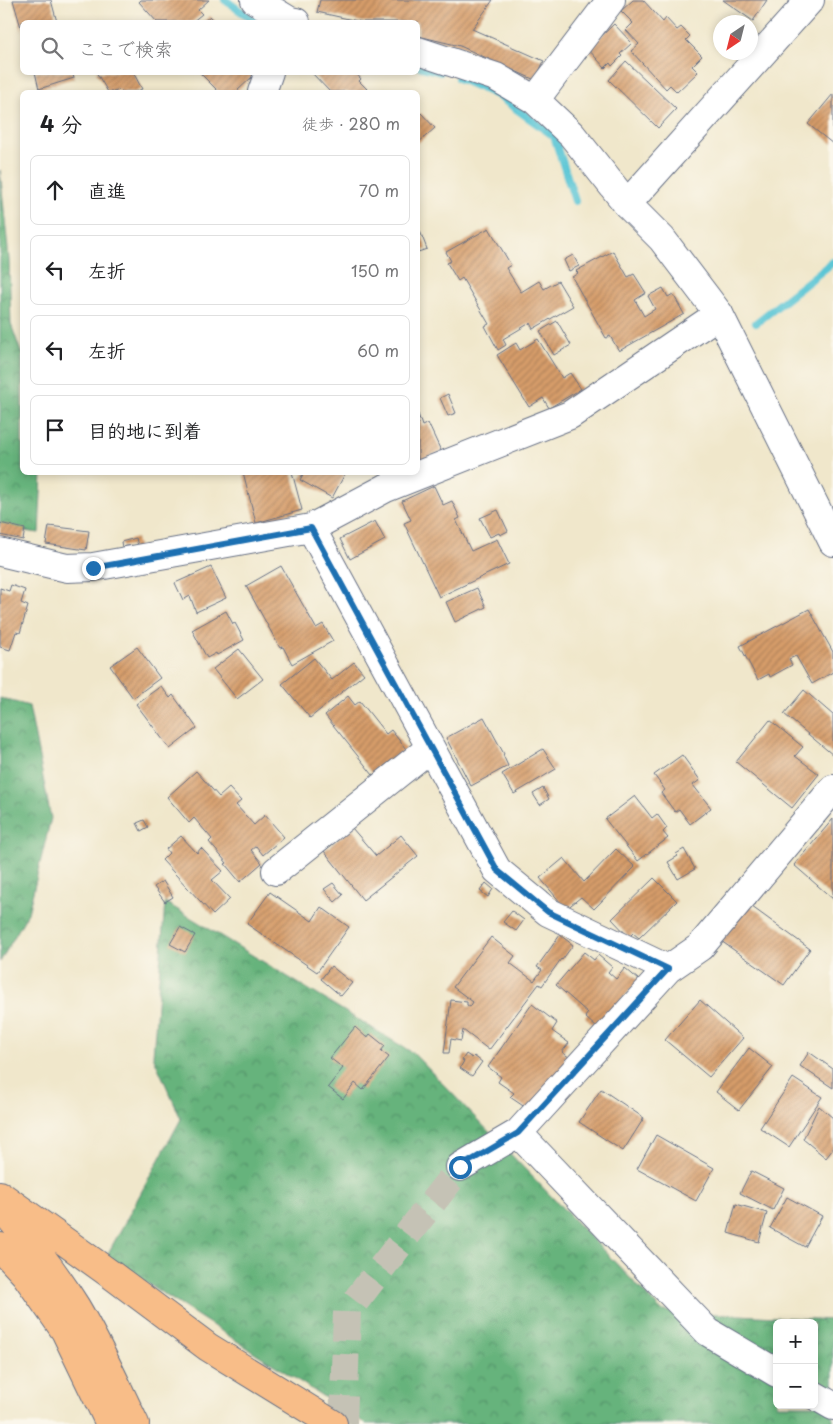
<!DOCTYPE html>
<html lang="ja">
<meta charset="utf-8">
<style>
:root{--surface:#fff;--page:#f6f6f6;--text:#202124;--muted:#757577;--line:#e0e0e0}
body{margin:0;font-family:"Playpen Sans","Klee One",sans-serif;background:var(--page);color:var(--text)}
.controls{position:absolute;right:15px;bottom:15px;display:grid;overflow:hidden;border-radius:8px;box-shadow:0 2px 8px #0003}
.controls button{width:45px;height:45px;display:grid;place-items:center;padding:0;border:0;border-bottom:1px solid var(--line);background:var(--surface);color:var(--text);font:25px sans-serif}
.compass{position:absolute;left:713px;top:15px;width:45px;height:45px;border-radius:50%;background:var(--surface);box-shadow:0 2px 8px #0003;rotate:215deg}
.stop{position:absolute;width:15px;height:15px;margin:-11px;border:4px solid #1f6fb2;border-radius:50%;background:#fff}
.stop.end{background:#1f6fb2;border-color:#fff;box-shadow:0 1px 5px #0008}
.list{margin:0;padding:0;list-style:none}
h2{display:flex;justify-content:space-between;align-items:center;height:65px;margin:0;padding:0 20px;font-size:21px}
h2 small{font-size:16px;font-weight:400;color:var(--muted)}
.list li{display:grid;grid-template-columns:32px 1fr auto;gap:15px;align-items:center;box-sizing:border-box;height:70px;margin:0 10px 10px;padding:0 10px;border:1px solid var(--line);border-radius:8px}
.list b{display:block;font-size:19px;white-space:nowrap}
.list em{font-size:16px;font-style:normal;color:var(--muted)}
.icon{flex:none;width:28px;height:28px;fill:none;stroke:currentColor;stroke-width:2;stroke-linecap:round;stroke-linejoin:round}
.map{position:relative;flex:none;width:833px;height:1424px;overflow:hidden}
.search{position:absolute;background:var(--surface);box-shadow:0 2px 8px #0003;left:20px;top:20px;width:400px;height:55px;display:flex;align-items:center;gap:12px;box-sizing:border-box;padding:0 18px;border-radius:8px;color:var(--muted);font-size:19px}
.panel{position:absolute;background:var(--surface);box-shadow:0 2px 8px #0003;left:20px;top:90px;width:400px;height:385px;border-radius:8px}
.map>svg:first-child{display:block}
.forest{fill:url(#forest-crowns);stroke:#40716d;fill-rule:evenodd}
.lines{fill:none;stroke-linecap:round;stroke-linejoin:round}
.stream{stroke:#5bc6d5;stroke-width:8}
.building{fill:url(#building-hatch)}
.minor-tunnel{stroke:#c5c2b5;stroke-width:28;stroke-dasharray:28 14;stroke-linecap:butt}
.minor-casing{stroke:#666f84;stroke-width:30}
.tertiary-casing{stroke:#666f84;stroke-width:30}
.motorway-casing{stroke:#666f84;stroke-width:30}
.minor{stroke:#fff;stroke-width:28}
.tertiary{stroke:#fff;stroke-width:28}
.motorway{stroke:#f8bd88;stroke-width:28}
.route{stroke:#1f6fb2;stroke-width:6}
</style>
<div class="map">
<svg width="833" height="1424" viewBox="0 0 833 1424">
<defs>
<pattern id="forest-crowns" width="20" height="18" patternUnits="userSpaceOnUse" patternTransform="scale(1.25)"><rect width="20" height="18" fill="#66b37c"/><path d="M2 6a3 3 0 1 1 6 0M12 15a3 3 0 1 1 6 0" fill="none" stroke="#539269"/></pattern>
<pattern id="building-hatch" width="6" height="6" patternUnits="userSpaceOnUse" patternTransform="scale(1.25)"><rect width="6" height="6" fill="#d69c69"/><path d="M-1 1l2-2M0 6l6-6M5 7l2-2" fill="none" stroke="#ad805a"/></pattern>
</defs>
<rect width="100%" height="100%" fill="#fbf7ec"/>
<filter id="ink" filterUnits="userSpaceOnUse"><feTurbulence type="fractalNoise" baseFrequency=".02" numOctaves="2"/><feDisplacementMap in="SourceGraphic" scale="10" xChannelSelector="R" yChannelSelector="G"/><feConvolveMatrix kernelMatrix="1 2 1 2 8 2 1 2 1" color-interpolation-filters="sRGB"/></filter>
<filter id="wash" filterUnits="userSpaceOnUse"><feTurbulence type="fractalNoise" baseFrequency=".0096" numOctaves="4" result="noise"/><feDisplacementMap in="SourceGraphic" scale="20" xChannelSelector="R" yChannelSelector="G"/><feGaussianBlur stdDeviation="1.12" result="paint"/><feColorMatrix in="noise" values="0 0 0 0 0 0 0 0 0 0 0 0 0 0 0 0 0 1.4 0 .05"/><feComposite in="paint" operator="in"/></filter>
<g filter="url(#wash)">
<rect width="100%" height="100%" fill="#f0e7cb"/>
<path class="forest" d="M0,170L9,259L11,324L22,355V472L42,473L39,533L0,528Z
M0,698L29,706L51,818L28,913L0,962Z
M165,902L413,1053L662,1311L833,1320V1424H366L106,1257L181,1119L153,1056ZM777,1323H814V1405H777Z"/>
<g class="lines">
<path class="stream" d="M225,0L256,22
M418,66L440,72
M458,78L497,95L554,136L575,201
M756,323L833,262"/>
</g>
<g id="blocks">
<path class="building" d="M13,0H51L57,22H22V31Z
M141,0H209L198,10L202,14L192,22H157L139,2Z
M320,0H493L472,29L544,61L535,80L460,46L418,36V22H362L317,12Z
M633,0H643L663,22L666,18L677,30L681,27L690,36L686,40L702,56L692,66L698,72L677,92L670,85L666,89L631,51L639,44L626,30L633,23L621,11Z
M723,0H767L753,21Z
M210,16L216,22H203Z
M614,24L632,43L620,54L622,56L612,66L610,63L605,68L588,49Z
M626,61L676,109L658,128L609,80Z
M35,72H72L74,78L39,89Z
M96,72H133L142,89L135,92H121L119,90L114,92H108Z
M199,72H250L253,76L236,92H219Z
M311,72H355L361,79L359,81L367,89L363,92H330Z
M833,94V144L808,124Z
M421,113L435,128L418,143V116Z
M489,228L511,265L506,268L521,292L539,281L544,289L558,281L573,306L533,329L530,323L503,339L506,345L498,350L485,326L489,324L462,278L458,281L447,263L451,261L446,252Z
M420,231L427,249L418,252V232Z
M613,251L628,277L634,274L646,293L635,300L644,316L655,309L648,296L663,288L668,297L673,294L684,314L619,351L610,336L606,338L572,277L578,273L576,271Z
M573,255L579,266L569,271L564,260Z
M557,321L571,345L554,355L540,331Z
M538,339L562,378L570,373L581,389L549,408L543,398L529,407L497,355L516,343L520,350Z
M448,394L456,413L448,416L440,398Z
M418,414L422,426L428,423L441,451L418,461Z
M243,472H292L302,510L256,523Z
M304,472H346L332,498L300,480Z
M434,486L443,505L452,501L460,518L456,520L471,551L497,539L509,564L439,597L404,523L411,520L402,501Z
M498,510L508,531L500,535L499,533L490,537L480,518Z
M375,521L385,540L350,559L340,539Z
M0,523L25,529L23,540L0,535Z
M49,526L89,531L86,550L46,544Z
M136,538L139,550L133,551L132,545L122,547L121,542Z
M281,566L316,628L323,624L333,641L292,664L283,647L280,648L246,586Z
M211,567L226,598L196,612L190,596L183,600L175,583Z
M11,585L25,590L21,603L28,606L20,633L16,632L10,650L0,647V588L9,591Z
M477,588L486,607L455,622L446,602Z
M809,609L833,652V672L812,684L796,656L789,659L792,665L770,677L769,674L758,680L740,646Z
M226,611L233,624L235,623L244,640L217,655L216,653L207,658L192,630Z
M137,647L160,678L133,698L110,666Z
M239,649L263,679L237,699L213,669Z
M314,658L332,680L354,662L364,674L310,718L282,684Z
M161,686L170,698L173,695L197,728L170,749L136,704Z
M804,690L833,715V755L784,714Z
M348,696L355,705L360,701L386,734L391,730L406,749L373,775L325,715Z
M484,717L504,754L503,755L508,766L471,786L446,738Z
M770,720L803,747L795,756L819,774L792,808L736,762Z
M543,749L556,769L514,794L502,774Z
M682,755L700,780L693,785L711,808L690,824L679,809L675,812L661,793L665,790L654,775Z
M196,771L219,797L229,788L241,801L236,805L254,825L265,815L284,837L263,855L256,846L251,850L262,863L240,882L225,864L227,863L209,842L212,839L194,818L189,823L167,797Z
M543,788L549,799L540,805L533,794Z
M635,796L652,818L657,814L667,828L663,832L668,838L638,861L605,819Z
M833,819V899L794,865Z
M144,820L148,827L141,831L137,823Z
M352,828L376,856L401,835L418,856L363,900L324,851Z
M181,836L197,853L201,848L223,871L212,880L230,899L213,915L162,860L169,853L166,849Z
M616,849L635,867L594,909L581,897L566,909L540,878L564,858L584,882Z
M684,849L695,869L678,879L668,862L678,856L676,854Z
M654,878L677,901L639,938L633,933L629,937L612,919Z
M163,881L173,897L165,902L154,887Z
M333,883L343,895L335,902L324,889Z
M486,883L493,889L488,897L480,891Z
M270,892L312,921L321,907L349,927L317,972L247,924Z
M748,904L810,949L784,985L721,941Z
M512,911L524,920L516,931L503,922Z
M180,927L195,935L185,952L170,944Z
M560,935L573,945L562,960L561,959L542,986L539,984L489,1050L463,1030L461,1041L451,1039L449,1053H444L451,1000L467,1002V1005L470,1007L473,1002L453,987L491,937L515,956L510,963L534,981L542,970L537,967Z
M584,952L594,960L598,955L612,967L608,972L616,979L625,968L639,980L597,1028L585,1017L588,1013L556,985Z
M331,966L352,983L341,996L321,979Z
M700,1000L743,1038L709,1077L665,1040Z
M532,1004L557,1023L552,1031L569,1043L562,1052L570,1058L532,1112L510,1097L514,1093L498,1082L501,1077L488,1067Z
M355,1027L367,1038L370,1034L385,1046L381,1051L389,1057L363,1090L355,1083L343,1099L328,1087L343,1068L330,1058Z
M749,1048L773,1067L739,1110L716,1092Z
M809,1052L833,1069V1088L800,1066Z
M466,1054L472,1058L474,1056L482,1062L472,1076L460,1068L464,1061L462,1060Z
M793,1078L822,1097L789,1147L760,1128Z
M601,1089L644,1118L623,1151L579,1122Z
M819,1106L833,1118V1149L826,1158L803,1139Z
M656,1135L714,1168L696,1201L637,1169Z
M751,1171L784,1188L773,1210L740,1193Z
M787,1197L822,1216L805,1247L770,1228Z
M736,1204L767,1213L759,1242L728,1233Z"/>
</g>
</g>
<g filter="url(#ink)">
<use href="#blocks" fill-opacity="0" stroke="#666f84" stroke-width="1"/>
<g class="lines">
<path class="minor-tunnel" d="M343,1424L347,1312L460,1167"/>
<defs>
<path id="minor" d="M255,0L290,21L296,22
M418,51L496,77L535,100L572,135L627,204
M262,92L269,72
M535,100L611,0
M311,528L497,870L548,912L668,969
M0,552L67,568L93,567L311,528L386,488L570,415L719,314
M276,871L430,748
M518,1133L708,1332L777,1373
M460,1167L518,1133L668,969L700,947L833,789
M814,1395L833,1406"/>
<path id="tertiary" d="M810,0L627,204L662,239L719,314L833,542"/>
<path id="motorway" d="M0,1195L113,1276L208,1347L333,1424
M4,1211C30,1241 55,1273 76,1307C98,1344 116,1385 135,1424
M0,1247L25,1274L65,1331L110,1424"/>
</defs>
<use href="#minor" class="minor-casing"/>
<use href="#tertiary" class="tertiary-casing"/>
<use href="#motorway" class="motorway-casing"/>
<use href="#minor" class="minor"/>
<use href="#tertiary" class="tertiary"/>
<use href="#motorway" class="motorway"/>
</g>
</g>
<g class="lines" filter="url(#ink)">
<path class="route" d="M93,568L311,528L497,870L548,912L668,969L518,1133L460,1167"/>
</g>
</svg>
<div class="controls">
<button>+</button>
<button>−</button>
</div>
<svg class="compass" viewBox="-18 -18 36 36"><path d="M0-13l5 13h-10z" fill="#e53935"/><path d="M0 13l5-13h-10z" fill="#757577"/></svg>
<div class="stop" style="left:460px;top:1167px"></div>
<div class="stop end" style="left:93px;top:568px"></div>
<div class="search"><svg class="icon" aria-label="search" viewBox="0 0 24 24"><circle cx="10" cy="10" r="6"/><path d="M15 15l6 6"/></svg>ここで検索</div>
<section class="panel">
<h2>4 分<small>徒歩 · 280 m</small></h2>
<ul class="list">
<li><svg class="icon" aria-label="ahead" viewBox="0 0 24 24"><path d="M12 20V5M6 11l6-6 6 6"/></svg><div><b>直進</b></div><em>70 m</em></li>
<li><svg class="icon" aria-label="left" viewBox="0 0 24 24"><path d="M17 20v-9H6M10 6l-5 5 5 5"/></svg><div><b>左折</b></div><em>150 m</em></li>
<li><svg class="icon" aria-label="left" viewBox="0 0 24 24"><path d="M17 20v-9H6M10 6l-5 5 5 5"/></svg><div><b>左折</b></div><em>60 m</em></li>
<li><svg class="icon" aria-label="arrive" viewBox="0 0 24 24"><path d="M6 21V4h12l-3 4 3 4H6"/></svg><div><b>目的地に到着</b></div></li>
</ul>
</section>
</div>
